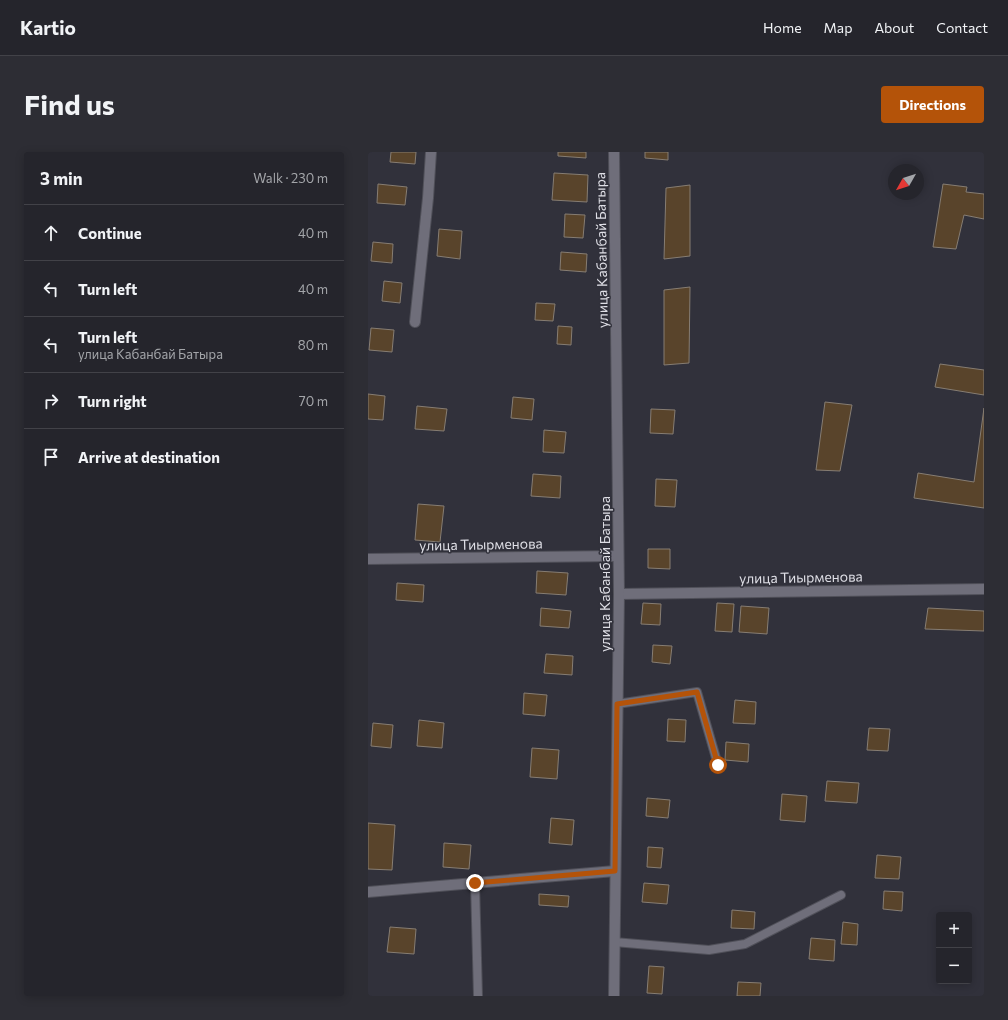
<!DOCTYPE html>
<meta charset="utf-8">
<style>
:root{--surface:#25252c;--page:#2d2d34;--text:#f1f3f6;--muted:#a3a5a9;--line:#424248;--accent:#b45309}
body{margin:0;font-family:Commissioner,sans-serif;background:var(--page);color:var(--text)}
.controls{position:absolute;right:12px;bottom:12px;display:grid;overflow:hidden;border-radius:4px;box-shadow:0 2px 10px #0003}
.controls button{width:36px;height:36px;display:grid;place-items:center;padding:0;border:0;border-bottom:1px solid var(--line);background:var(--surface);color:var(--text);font:20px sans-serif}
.compass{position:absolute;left:520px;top:12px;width:36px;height:36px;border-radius:50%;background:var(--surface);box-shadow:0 2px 10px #0003;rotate:231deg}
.stop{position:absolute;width:12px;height:12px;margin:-9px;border:3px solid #b45309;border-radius:50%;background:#fff}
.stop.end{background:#b45309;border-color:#fff;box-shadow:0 1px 4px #0008}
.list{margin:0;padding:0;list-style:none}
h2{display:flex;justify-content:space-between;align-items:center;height:52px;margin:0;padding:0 16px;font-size:17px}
h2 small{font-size:13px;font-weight:400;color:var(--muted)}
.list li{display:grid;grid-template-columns:26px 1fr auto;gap:12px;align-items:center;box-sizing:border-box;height:56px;padding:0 16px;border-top:1px solid var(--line)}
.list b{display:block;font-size:15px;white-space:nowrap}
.list p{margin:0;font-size:13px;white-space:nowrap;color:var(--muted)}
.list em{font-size:13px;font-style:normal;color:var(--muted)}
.icon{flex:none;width:22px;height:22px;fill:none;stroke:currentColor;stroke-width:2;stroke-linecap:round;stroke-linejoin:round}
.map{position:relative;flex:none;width:616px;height:844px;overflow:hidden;border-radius:4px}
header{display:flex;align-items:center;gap:24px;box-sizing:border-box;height:56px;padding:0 20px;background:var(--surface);border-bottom:1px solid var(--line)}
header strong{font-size:19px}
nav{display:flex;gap:22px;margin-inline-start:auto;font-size:14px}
.intro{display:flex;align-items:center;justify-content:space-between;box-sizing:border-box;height:96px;padding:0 24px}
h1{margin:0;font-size:28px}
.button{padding:10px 18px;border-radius:4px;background:var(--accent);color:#fff;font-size:14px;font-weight:700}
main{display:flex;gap:24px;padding:0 24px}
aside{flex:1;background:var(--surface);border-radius:4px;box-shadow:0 2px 10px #0003}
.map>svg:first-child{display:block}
.building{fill:#59442b;stroke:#867d73}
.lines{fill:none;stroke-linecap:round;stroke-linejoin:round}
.service-casing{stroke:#505059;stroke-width:10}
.minor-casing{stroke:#505059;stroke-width:12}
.tertiary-casing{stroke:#505059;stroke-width:12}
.service{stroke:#6f6e7a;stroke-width:8}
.minor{stroke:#6f6e7a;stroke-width:10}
.tertiary{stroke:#6f6e7a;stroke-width:10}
.route{stroke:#b45309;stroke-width:5}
.labels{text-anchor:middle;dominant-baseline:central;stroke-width:3;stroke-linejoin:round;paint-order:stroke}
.street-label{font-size:14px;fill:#dfdfe6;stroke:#31313b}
</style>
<header>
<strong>Kartio</strong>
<nav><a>Home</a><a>Map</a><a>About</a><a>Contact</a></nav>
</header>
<div class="intro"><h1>Find us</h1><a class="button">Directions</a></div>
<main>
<aside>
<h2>3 min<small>Walk · 230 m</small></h2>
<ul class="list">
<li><svg class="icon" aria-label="ahead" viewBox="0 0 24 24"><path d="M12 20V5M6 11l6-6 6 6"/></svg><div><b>Continue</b></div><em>40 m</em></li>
<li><svg class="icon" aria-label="left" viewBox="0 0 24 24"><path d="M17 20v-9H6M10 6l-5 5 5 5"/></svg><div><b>Turn left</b></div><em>40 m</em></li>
<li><svg class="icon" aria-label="left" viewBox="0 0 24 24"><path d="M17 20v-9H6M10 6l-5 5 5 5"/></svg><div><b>Turn left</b><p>улица Кабанбай Батыра</p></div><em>80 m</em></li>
<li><svg class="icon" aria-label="right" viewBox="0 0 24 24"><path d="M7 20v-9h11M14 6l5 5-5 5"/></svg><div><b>Turn right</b></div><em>70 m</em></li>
<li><svg class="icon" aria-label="arrive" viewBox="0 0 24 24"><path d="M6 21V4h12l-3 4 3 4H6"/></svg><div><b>Arrive at destination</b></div></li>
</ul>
</aside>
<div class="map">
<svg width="616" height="844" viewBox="0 0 616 844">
<rect width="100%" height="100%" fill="#31313b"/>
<path class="building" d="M23,0H48L47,12L22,10Z
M190,0H218V6L190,4Z
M277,0H300V8L277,6Z
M186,21L220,23L219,50L184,48Z
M10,32L39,35L37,53L9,51Z
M575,32L599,35L598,40L616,42V67L596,63L588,97L565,95Z
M322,33V104L296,107L298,36Z
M197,62L217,63L215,86L196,85Z
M71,77L94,79L92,107L69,104Z
M5,90L25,92L24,111L3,109Z
M193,100L219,102L218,120L192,118Z
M16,129L34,131L32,151L14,149Z
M322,135L321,211L296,213V138Z
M168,151L187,152L185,169L167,168Z
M190,174L204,175L203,193L189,192Z
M3,176L26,178L24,200L1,198Z
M572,212L616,218V243L567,235Z
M0,242L17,244L15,268L0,267Z
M145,245L166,247L164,268L143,266Z
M457,250L484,253L472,319L448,318Z
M49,254L79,257L76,279L47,277Z
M616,256V356L546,346L550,321L606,330Z
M283,257L307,258L305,282L282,281Z
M176,278L198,280L196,301L175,300Z
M165,322L193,324L192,346L163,344Z
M288,327L309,328L307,355L287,354Z
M50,352L76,354L72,390L47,388Z
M280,397H302V417L280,416Z
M169,419L200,421L198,443L168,441Z
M29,431L56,433L55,450L28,448Z
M275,451L293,452L292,473L273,472Z
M349,451L366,452L364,480L347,479Z
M373,454L401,456L399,482L371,480Z
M173,456L203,459L201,476L172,474Z
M560,456L616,459V479L557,477Z
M285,493L304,494L302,512L284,510Z
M178,502L205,504L204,523L176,521Z
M156,541L179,543L177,564L155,562Z
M367,548L388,550L387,572L365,571Z
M300,567L318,568L317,590L299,589Z
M51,568L76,571L74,596L49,594Z
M5,571L25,573L23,596L3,594Z
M501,576L522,577L520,599L499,598Z
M358,590L381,592L380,610L357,608Z
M164,596L191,598L189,627L162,625Z
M459,629L491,631L489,651L457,649Z
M414,642L439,644L437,670L412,668Z
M279,646L302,648L300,666L278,664Z
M183,666L206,668L204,693L181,691Z
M0,671L27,673L24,718L0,717Z
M76,691L103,693L101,717L75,715Z
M280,695L295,696L293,716L279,715Z
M509,703L533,705L531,727L507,726Z
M276,731L301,733L299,752L274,750Z
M516,739L535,740L534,759L515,757Z
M171,742L201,744L200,755L171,753Z
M364,758L387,760L386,777L363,776Z
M475,770L490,772L489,793L473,792Z
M22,775L48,777L46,802L19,800Z
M443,786L467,788L466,809L441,807Z
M281,814L296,815L294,842L279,841Z
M370,830L393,831L392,844H369Z"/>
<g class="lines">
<defs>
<path id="service" d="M249,552L329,540L350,613
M107,731L110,844
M246,790L341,798L377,792L473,743"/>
<path id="minor" d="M47,170L60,46L63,0
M0,407L250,404
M251,442L616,437
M0,740L247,719"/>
<path id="tertiary" d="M246,0L251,442L246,844"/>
</defs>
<use href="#service" class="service-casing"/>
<use href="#minor" class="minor-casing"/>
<use href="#tertiary" class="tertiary-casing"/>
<use href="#service" class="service"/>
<use href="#minor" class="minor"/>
<use href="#tertiary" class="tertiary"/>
</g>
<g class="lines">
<path class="route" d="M107,731L247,719L249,552L329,540L350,613"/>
</g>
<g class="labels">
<g class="street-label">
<text transform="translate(233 98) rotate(-91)">улица Кабанбай Батыра</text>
<text transform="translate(113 392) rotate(-1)">улица Тиырменова</text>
<text transform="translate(236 422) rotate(-90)">улица Кабанбай Батыра</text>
<text transform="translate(433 425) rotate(-1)">улица Тиырменова</text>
</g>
</g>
</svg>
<div class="controls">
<button>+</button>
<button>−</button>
</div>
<svg class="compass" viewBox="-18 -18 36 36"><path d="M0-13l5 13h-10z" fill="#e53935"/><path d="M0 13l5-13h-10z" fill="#a3a5a9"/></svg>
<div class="stop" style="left:350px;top:613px"></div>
<div class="stop end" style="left:107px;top:731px"></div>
</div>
</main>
